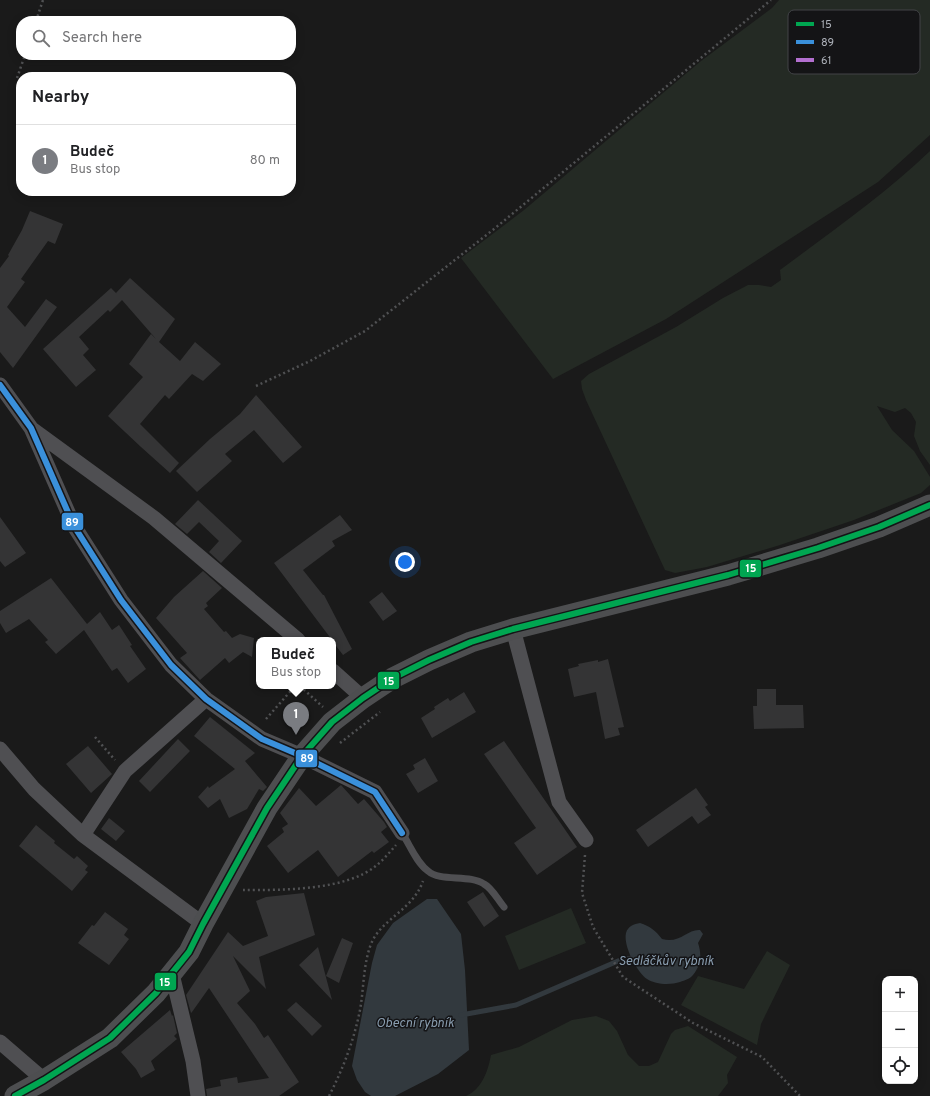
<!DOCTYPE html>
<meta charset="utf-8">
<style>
:root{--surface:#fff;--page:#f2f2f2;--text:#202124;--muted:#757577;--line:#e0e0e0;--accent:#7a7c81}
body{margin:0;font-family:Overpass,sans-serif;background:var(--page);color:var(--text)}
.controls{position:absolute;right:12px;bottom:12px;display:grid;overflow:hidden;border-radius:8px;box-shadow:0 2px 10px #0003}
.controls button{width:36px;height:36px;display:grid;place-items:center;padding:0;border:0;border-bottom:1px solid var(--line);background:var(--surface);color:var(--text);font:20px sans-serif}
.you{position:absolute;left:405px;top:562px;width:14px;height:14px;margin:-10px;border:3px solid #fff;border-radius:50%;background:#1a73e8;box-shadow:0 0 0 6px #1a73e833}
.badge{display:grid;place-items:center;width:26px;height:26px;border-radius:50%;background:var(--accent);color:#fff;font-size:13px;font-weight:700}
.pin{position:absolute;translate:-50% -33px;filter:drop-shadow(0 1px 2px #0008)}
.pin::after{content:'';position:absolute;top:21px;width:14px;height:12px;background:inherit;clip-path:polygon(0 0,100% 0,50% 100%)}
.popup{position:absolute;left:256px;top:637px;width:80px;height:52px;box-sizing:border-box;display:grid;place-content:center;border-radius:8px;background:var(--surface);filter:drop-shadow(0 1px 3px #0005);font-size:13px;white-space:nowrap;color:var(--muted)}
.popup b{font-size:15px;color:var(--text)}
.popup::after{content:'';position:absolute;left:50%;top:100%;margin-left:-8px;border:8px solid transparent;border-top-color:var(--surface)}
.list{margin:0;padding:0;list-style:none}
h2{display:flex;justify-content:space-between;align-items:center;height:52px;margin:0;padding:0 16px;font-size:17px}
h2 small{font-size:13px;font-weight:400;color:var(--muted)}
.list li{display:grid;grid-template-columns:26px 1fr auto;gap:12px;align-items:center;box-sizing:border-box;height:72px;padding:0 16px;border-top:1px solid var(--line)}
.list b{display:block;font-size:15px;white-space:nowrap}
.list p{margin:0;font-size:13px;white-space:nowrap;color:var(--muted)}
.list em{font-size:13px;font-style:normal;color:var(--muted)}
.icon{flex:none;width:22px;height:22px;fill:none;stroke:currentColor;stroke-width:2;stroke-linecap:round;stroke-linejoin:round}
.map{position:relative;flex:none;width:930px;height:1096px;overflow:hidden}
.search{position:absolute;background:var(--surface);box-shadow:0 2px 10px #0003;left:16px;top:16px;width:280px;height:44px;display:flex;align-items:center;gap:10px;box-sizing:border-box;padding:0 14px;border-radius:16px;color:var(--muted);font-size:15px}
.panel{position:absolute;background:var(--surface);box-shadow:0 2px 10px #0003;left:16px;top:72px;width:280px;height:124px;border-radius:16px}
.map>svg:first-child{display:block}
.green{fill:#242a24}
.water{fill:#32393e}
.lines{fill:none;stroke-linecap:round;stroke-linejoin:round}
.stream{stroke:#32393e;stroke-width:5}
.building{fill:#343435}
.path{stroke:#505153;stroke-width:2.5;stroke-dasharray:2 3;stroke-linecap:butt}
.lane{stroke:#4f4f52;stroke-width:7}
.street{stroke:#4f4f52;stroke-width:15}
.secondary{stroke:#4d4e50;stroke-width:21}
.bus-1-casing{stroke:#141416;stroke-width:9}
.bus-2-casing{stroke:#141416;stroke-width:9}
.bus-1{stroke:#00a651;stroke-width:6}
.bus-2{stroke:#3a90db;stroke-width:6}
.labels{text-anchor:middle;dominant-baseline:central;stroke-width:3;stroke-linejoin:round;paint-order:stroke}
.water-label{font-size:13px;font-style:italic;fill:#899daf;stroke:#141416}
.key{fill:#141416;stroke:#424347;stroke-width:1}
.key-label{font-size:11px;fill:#adb1b9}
.line-badge{stroke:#141416;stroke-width:1.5}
.badge-label{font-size:11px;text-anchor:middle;font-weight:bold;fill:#fff}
</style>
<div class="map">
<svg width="930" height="1096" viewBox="0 0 930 1096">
<rect width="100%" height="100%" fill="#1a1a1a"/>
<path class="green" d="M779,0H930V135L878,182L666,319L553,379L461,258L524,210L701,61L772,8Z
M930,151V465L920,451L914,436L916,422L911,413L905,408L895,412L877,406L892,430L914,451L930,477V485L921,493L854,520L780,545L707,567L675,573L665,570L586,400L582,389L581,381L589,374L676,327L723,298L748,285H759L771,287L781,280L780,270C831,232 884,195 930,151Z
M571,908L586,943L519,970L505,936Z
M767,951L790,965L761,1024L757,1045L681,1005L698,976L744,989Z
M596,1016L609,1021L617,1031L628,1055L639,1066H649L658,1062L671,1034L675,1030L688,1026L737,1057L727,1075L728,1083L718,1096H466C482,1089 488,1071 491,1055L519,1047L572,1020Z"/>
<path class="water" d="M427,899H437L461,934L465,970L469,1050L438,1074L395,1096H371L365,1092L357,1080L352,1066L372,963L377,945L393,923Z
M640,923C650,926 656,931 662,939C680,944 687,929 700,930L703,934L698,943C702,955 701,965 693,975C690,979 685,980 680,982C671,985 656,985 647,979C637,972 623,946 626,933C628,926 634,924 640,923Z"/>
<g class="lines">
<path class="stream" d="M461,1015L516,1005L618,961L637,957"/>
</g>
<path class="building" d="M30,211L63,224L55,244L48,241L21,279L25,282L7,307L25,327L46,299L57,307L13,368L0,352V268L9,256L8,255L22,230Z
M130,278L175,319L159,342L180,361L195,342L221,364L203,381L192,374L169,399L165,395L140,424L179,463L170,473L141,447L108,416L143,377L129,364L151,334L156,339L122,300L110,312L108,310L79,337L89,349L83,355L96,370L76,387L43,349L111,288L117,294L116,293Z
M256,395L302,447L283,463L254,430L225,454L232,461L197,492L176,471L210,439L240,414Z
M198,500L242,541L221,563L209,552L219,541L199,522L187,534L175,524Z
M340,515L352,530L332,541L335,546L303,570L323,595H324L352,649L343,655L333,642V640H332L274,563Z
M0,517L26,553L5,567L0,561Z
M203,571L222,588L206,603L208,606L204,609L224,632L226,631L232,638L240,634L254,638L252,657L243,652L229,663L225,658L200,680L180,658L187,653L156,618L174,597Z
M51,578L87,624L100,612L112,630L119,625L132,645L130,646L146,669L128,683L117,668L112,671L84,630L56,654L45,642L48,640L29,619L6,633L0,623V611Z
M382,592L397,611L383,621L369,602Z
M608,659L624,727L618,728L620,735L605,739L596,692L574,697L568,669L579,666L578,664L598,660V662Z
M757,689H776V705H803L804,728L754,729L753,706H757Z
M464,692L476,712L432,738L421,718L435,709L434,707L448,698L450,701Z
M210,717L255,753L245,761L267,787L263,791L259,789L247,809L229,818L220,799L208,808L198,797L208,786L209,788L235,769L194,736Z
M178,739L190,751L150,792L139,781Z
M504,741L577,847L537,875L514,843L536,828L484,754Z
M88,746L112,774L91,793L66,764Z
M425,758L438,781L418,793L406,774L415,769L413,765Z
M341,785L358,804L364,799L384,822L387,827L381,832L389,842L374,853L372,851L338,877L318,850L288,873L267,846L284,832L282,828L288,824L280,813L299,788L316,806Z
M696,788L708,805L705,807L711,815L698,824L692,816L648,847L636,830Z
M109,818L125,831L116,841L101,829Z
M36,825L55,841L54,843L74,859L77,856L88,866L85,870L88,872L72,891L19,846Z
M483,892L499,916L484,927L467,902Z
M304,893L315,935L259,957L266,989L233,956L250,991L237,1003L255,1024L264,1038L268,1035L299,1082L279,1096H207L206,1089L221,1086L220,1080L237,1077L238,1083L269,1078L209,988L192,1012L191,1013L186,995L228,932L243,946L268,936L256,901L266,897Z
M105,912L128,929L124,935L129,939L109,965L78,943L92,925L94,926Z
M342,938L353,943L339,983L326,976Z
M318,947L332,1000L299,965Z
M296,1002L322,1026L312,1036L287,1010Z
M170,1010L172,1016L173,1015L177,1033L174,1036L177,1039L151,1061L155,1070L141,1078L136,1069L121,1052Z"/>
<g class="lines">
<path class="path" d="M36,21L43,0
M17,78L25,55
M256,386L310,361L365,331L494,229L771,0
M300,686L323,707
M266,719L295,686
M95,737L115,760
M340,743L380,712
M585,855L582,893L593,927L623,977L693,1023L762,1057L800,1096
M243,890C282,890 346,891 377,865C384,859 390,852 396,845
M329,1096C343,1069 354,1040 360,1010C364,988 363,965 371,944C381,919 413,910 423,881"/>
<path class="lane" d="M402,833C410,845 416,862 428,871C440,882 470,874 484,884C492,888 498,900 504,907"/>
<path class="street" d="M0,385L31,428L74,526L121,600L171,665L206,699L262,739L302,756L375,792L402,833
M32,429L154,518L298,640
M513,629L559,802L586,840
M333,671L363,698
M0,749L34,789L83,835L203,924
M83,835L125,771L206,699
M172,974L193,1061L198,1096
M0,1042L44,1080"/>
<path class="secondary" d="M15,1096L44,1080L110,1038L156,993L189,952L203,924L267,808L302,756L332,722L363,698L393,678L429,660L471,642L513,629L728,575L818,548L879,527L930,505"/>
<defs>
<path id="bus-1" d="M15,1096L44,1080L110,1038L156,993L189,952L203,924L267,808L302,756L332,722L363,698L393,678L429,660L471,642L513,629L728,575L818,548L879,527L930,505"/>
<path id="bus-2" d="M0,385L31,428L74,526L121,600L171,665L206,699L262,739L302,756L375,792L402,833"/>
</defs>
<use href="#bus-1" class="bus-1-casing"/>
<use href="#bus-2" class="bus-2-casing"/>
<use href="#bus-1" class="bus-1"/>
<use href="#bus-2" class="bus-2"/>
</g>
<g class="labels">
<g class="water-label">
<text x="666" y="962">Sedláčkův rybník</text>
<text x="415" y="1024">Obecní rybník</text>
</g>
</g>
<rect x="788" y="10" width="132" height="64" rx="6" class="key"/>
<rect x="796" y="22" width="18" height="4" fill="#00a651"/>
<rect x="796" y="40" width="18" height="4" fill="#3a90db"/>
<rect x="796" y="58" width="18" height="4" fill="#b36fd0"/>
<g class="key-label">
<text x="821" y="28">15</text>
<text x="821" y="46">89</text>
<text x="821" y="64">61</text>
</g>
<g class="line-badge">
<rect x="61" y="512" width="23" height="19" rx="4" fill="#3a90db"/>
<rect x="739" y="559" width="23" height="19" rx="4" fill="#00a651"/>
<rect x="377" y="671" width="23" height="19" rx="4" fill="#00a651"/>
<rect x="295" y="749" width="23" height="19" rx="4" fill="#3a90db"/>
<rect x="154" y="972" width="23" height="19" rx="4" fill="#00a651"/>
</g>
<g class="badge-label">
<text x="72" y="526">89</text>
<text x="751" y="572">15</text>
<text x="389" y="685">15</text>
<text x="307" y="762">89</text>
<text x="165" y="986">15</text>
</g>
</svg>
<div class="controls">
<button>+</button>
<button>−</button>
<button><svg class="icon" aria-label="locate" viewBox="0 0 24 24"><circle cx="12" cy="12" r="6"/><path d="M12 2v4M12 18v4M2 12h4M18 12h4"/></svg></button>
</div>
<div class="you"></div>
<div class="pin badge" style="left:296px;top:735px">1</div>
<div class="popup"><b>Budeč</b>Bus stop</div>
<div class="search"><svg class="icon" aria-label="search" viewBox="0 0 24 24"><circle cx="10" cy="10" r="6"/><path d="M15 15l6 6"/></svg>Search here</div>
<section class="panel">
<h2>Nearby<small></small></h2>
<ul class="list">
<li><span class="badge">1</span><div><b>Budeč</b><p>Bus stop</p></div><em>80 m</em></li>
</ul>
</section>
</div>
